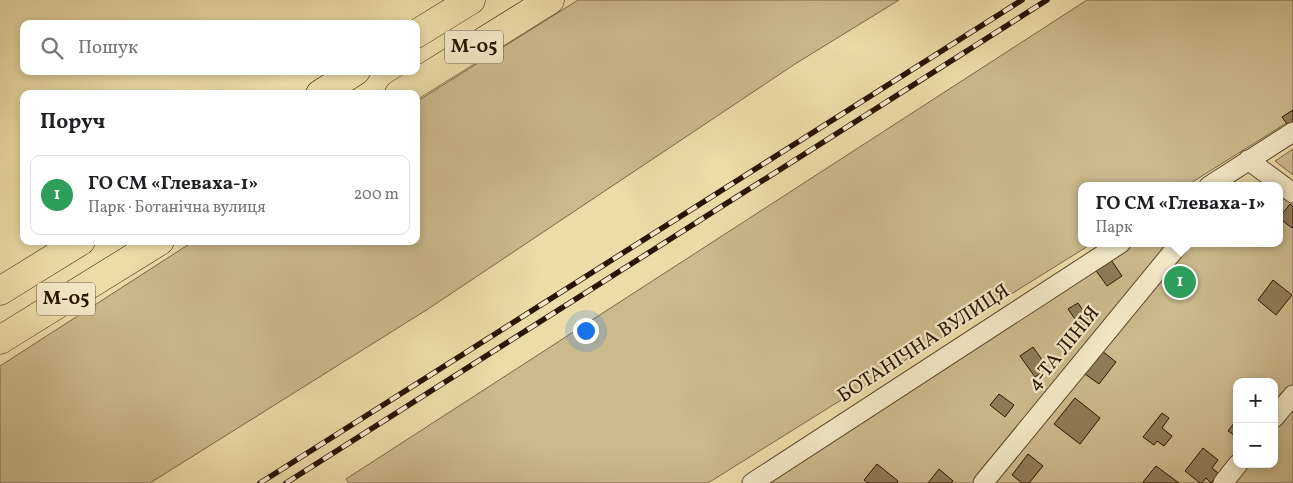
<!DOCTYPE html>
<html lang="uk">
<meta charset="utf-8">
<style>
:root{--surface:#fff;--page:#f6f6f6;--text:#202124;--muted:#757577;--line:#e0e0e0;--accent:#ea580c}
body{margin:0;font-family:Vollkorn,serif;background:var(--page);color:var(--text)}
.controls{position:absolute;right:15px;bottom:15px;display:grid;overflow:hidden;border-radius:10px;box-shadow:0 2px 8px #0003}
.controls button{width:45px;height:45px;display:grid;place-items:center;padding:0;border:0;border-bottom:1px solid var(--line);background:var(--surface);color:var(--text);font:25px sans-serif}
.you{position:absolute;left:585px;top:330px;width:18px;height:18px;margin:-12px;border:4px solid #fff;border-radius:50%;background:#1a73e8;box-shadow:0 0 0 8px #1a73e833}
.badge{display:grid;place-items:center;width:32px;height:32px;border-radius:50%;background:var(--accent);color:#fff;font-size:16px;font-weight:700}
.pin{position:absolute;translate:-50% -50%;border:2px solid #fff;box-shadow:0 1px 5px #0006}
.popup{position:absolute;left:1078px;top:182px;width:205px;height:65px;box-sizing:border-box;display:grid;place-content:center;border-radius:10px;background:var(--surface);filter:drop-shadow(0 1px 4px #0005);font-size:16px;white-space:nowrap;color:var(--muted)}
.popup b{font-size:19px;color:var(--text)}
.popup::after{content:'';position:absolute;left:50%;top:100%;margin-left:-10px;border:10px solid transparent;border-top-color:var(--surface)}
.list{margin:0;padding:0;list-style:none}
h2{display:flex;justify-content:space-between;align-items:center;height:65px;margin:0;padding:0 20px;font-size:21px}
h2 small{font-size:16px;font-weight:400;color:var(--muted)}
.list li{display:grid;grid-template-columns:32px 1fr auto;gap:15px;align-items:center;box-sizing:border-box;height:80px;margin:0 10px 10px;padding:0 10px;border:1px solid var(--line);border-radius:10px}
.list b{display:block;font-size:19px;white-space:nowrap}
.list p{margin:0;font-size:16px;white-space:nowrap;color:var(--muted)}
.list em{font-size:16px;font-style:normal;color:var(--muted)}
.icon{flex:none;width:28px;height:28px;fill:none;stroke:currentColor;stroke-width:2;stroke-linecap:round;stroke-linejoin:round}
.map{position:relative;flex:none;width:1293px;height:483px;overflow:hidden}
.search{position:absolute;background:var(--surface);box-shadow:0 2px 8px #0003;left:20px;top:20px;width:400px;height:55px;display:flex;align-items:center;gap:12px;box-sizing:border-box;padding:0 18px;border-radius:10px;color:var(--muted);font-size:19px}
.panel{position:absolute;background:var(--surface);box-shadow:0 2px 8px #0003;left:20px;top:90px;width:400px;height:155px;border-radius:10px}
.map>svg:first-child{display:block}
.green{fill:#cbba8c;stroke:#7a6746;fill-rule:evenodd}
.building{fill:#8e7c58;stroke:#281401}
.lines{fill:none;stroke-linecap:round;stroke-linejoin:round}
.minor-casing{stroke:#59462b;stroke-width:21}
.highway-casing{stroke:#281401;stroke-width:29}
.minor{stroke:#f3e8c6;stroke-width:19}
.highway{stroke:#ecdca8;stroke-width:28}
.rail-casing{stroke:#281401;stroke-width:5.5}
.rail{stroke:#f3e8c6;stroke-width:4;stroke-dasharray:11;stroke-linecap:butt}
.labels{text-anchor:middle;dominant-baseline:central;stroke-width:4.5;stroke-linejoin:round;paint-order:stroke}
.shield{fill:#f3e8c6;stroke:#65543c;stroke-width:1}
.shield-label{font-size:19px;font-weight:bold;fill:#281401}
.street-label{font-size:20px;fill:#281401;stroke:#f3e8c6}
</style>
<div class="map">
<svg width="1293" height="483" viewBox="0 0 1293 483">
<rect width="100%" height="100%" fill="#ecdca8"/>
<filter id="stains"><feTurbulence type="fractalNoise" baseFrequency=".004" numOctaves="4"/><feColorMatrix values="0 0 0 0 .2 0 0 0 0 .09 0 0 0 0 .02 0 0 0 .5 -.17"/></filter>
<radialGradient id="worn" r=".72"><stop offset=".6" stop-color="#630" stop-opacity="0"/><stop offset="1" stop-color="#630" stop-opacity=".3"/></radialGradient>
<path class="green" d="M578,0H899L795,64L428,309L150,483H0V366L194,241H416V102Z
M1087,0H1293V119L1186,186H1081V243H1093L708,483H349L346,479Z
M1293,149V175L1275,161Z
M1278,184L1293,196V483H742L1130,243H1279V186H1222L1224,185ZM1237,382H1274V464H1237Z"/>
<path class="building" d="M1293,110V126L1290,128L1282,117Z
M1290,204L1293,207V226L1292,228L1279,218Z
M1107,254L1122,276L1107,286L1092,265Z
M1273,280L1292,295L1276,315L1258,300Z
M1078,303L1091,322L1082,329L1068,309Z
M1033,347L1048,368L1035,377L1020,356Z
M1102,351L1116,362L1099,384L1085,374Z
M999,394L1014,405L1005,417L990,405Z
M1075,398L1100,418L1080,444L1054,424Z
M1162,413L1169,418L1162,428L1172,436L1164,446L1157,441L1154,445L1143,437Z
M1237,419V437L1228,431Z
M1203,448L1218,460L1212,468L1218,473L1211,483L1206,478L1202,483H1200L1185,471Z
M1028,454L1043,466L1029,483H1022L1012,475Z
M877,464L898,481L897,483H868L864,480Z
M1156,466L1179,483H1145L1143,482Z
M939,469L953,481L951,483H928Z"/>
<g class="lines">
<defs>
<path id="minor" d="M1248,160L1293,193
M1209,186L1293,132
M1274,418L1293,395
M752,483L1121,243
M983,483L1180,243
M1223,483L1238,464"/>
<path id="highway" d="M416,34L471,0
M320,94L356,71
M399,94L550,0
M0,291L81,241
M0,340L160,241"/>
</defs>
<use href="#minor" class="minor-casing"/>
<use href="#highway" class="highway-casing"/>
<use href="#minor" class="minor"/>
<use href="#highway" class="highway"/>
<defs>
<path id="rail" d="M260,483L1022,0
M286,483L1047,0"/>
</defs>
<use href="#rail" class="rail-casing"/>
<use href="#rail" class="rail"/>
</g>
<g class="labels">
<g class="shield">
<rect x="445" y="30.5" width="58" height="33" rx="4"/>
<rect x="37" y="282.5" width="58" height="33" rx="4"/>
</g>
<g class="shield-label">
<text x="474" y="47">М-05</text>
<text x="66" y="299">М-05</text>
</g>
<g class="street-label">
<text transform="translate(924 344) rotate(-33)">БОТАНІЧНА ВУЛИЦЯ</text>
<text transform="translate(1064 349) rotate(-51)">4-ТА ЛІНІЯ</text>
</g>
</g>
<rect width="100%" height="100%" filter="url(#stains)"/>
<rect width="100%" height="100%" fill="url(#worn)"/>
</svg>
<div class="controls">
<button>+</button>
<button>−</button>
</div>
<div class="you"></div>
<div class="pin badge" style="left:1180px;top:282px;background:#2e9e5b">1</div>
<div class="popup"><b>ГО СМ «Глеваха-1»</b>Парк</div>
<div class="search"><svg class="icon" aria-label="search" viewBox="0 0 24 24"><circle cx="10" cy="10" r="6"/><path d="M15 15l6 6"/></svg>Пошук</div>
<section class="panel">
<h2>Поруч<small></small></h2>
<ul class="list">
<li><span class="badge" style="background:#2e9e5b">1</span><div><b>ГО СМ «Глеваха-1»</b><p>Парк · Ботанічна вулиця</p></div><em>200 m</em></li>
</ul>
</section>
</div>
